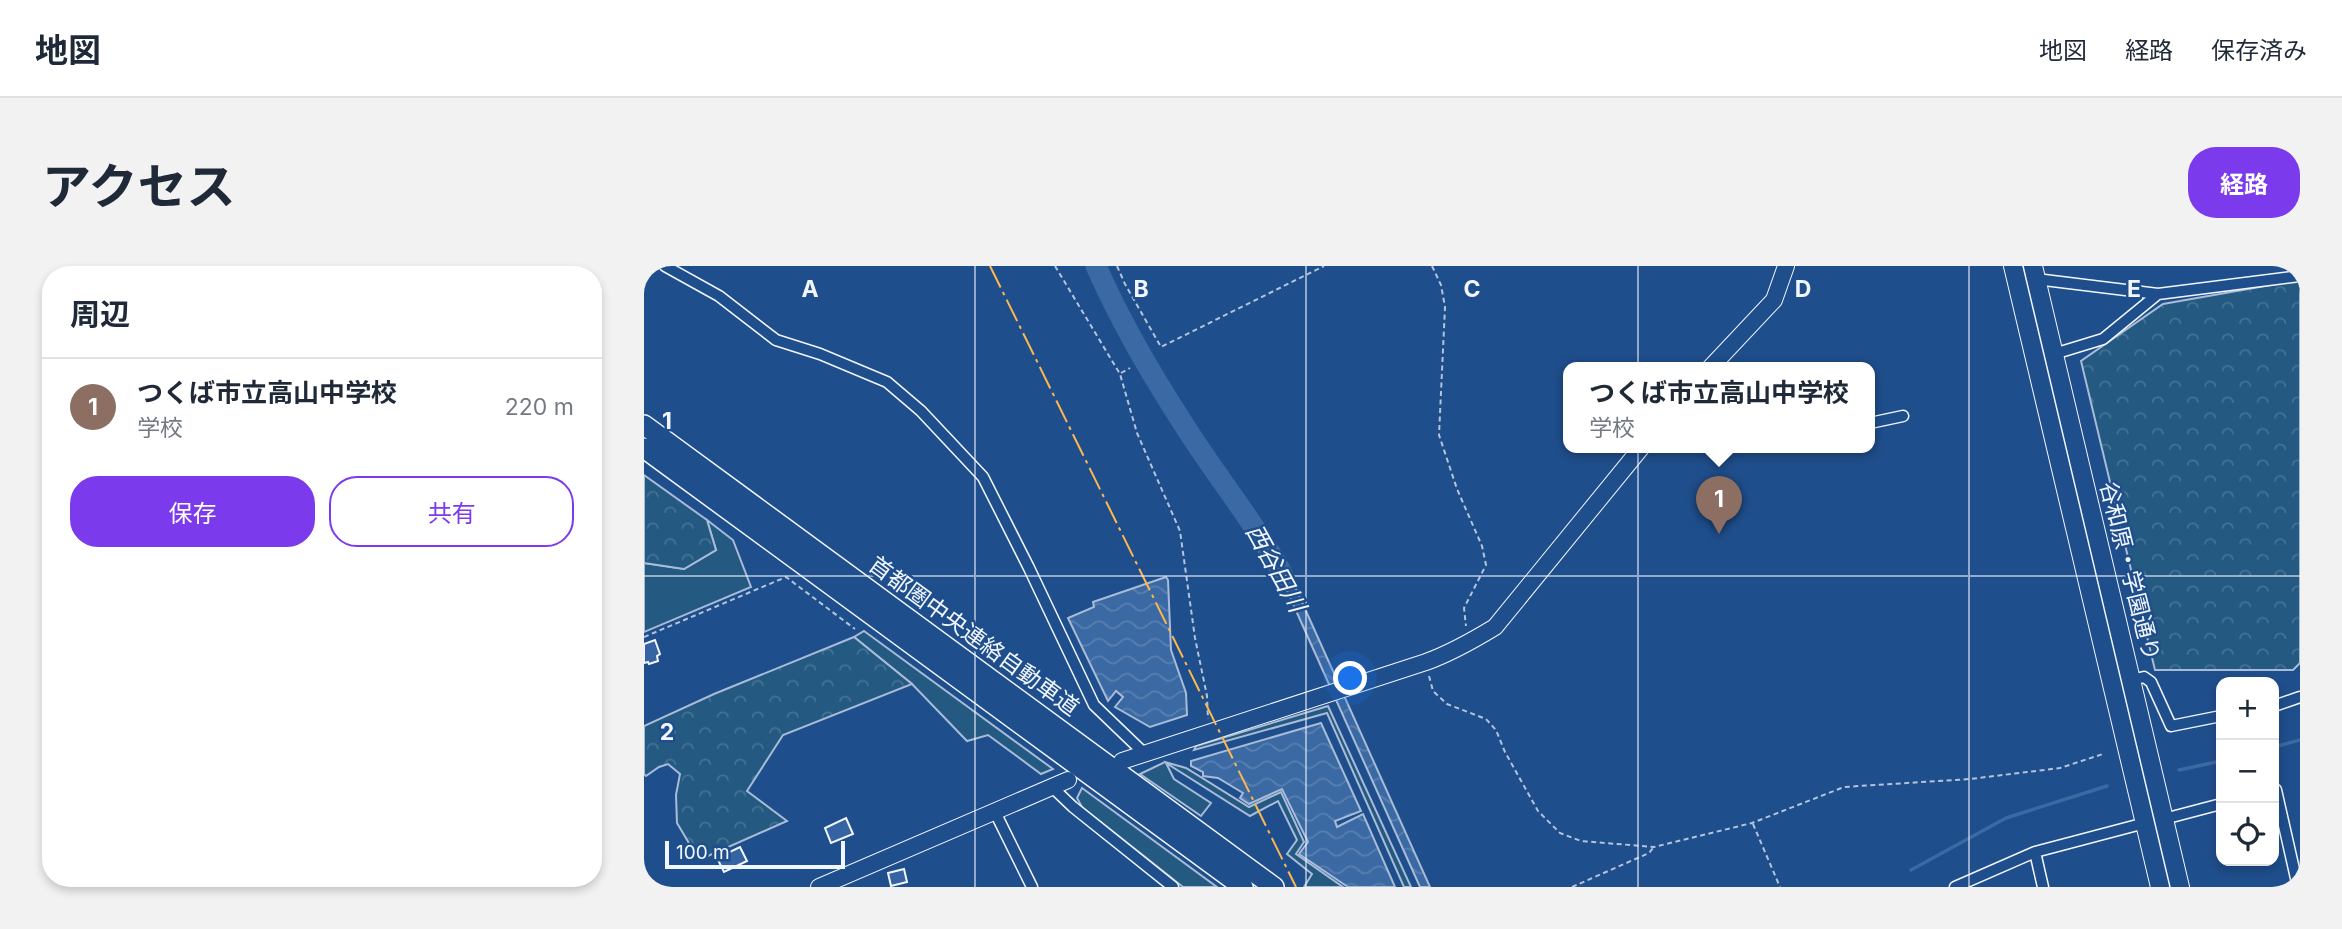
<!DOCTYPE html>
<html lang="ja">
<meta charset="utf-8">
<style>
:root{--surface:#fff;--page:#f2f2f3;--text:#1f2937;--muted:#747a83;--line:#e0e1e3;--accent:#7c3aed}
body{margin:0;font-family:Inter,"Noto Sans JP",sans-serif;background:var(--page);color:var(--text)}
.controls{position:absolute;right:21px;bottom:21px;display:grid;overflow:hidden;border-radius:14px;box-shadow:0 4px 10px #0003}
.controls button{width:63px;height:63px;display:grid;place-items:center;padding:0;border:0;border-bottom:2px solid var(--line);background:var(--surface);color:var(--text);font:35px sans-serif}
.scale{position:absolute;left:21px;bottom:18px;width:180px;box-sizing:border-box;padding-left:7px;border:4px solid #f2f6ff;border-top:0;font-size:19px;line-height:24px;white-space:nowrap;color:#f2f6ff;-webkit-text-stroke:5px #1f4e8c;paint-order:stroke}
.you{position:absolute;left:707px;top:413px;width:24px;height:24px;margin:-18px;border:5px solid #fff;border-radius:50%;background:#1a73e8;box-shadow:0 0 0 10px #1a73e833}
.badge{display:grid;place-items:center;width:46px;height:46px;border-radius:50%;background:var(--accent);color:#fff;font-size:23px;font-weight:700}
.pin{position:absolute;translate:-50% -58px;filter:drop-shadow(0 2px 4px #0008)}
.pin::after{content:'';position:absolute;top:37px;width:24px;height:21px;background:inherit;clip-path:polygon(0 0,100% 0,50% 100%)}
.popup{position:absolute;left:919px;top:96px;width:312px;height:91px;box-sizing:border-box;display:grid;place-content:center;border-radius:14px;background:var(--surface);filter:drop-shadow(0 2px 5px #0005);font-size:23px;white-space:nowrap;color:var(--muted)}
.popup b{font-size:26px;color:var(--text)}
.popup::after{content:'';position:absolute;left:50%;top:100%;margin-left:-14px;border:14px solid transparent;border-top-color:var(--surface)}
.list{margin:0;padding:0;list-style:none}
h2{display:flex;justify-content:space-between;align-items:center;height:91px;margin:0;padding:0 28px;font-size:30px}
h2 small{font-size:23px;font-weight:400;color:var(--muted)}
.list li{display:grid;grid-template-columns:46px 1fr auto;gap:21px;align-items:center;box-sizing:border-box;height:98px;padding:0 28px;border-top:2px solid var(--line)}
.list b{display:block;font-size:26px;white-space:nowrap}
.list p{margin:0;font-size:23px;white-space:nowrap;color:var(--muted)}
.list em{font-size:23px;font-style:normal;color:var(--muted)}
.actions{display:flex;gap:14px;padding:21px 28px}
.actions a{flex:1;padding:16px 0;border:2px solid var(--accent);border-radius:28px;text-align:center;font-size:24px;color:var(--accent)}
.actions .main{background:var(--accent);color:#fff}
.icon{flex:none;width:38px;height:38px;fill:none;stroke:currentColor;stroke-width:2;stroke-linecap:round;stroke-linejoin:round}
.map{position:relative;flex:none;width:1656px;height:621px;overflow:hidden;border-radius:28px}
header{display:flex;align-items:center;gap:42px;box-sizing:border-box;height:98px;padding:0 35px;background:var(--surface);border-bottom:2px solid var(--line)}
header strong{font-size:33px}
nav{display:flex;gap:38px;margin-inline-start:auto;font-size:24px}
.intro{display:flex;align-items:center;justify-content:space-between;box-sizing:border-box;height:168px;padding:0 42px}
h1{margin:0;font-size:49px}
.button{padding:18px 32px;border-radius:28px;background:var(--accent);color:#fff;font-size:24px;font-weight:700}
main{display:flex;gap:42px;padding:0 42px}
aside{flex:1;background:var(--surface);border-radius:28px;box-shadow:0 4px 10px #0003}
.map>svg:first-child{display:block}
.grass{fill:#245a82;stroke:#a8bbd7;stroke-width:2}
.forest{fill:url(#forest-crowns);stroke:#a8bbd7;stroke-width:2}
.water{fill:url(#water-waves);stroke:#a8bbd7;stroke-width:2}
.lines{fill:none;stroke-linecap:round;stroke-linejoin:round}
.stream{stroke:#3b69a3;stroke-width:3.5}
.river{stroke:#3b69a3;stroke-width:21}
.building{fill:#3563a3;stroke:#f2f6ff;stroke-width:2}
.street-casing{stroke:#f2f6ff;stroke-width:13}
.secondary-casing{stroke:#f2f6ff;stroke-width:18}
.primary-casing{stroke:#f2f6ff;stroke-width:20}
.highway-casing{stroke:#f2f6ff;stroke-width:22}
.path{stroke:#b3c4dc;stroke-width:2;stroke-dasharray:5 3.5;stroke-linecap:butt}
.street{stroke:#1f4e8c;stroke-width:10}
.secondary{stroke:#1f4e8c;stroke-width:16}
.primary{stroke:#1f4e8c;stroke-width:18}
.highway{stroke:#1f4e8c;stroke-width:19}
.power{stroke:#ffb74d;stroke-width:2;stroke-dasharray:24 5 3.5 5;stroke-linecap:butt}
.grid{fill:none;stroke:#f2f6ff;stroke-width:2;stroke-opacity:0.55}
.labels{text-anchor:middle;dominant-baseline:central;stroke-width:5;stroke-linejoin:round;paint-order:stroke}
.street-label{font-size:23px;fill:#f2f6ff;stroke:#1f4e8c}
.water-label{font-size:24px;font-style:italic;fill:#f2f6ff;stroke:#1f4e8c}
.grid-label{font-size:23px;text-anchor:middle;font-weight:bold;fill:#f2f6ff;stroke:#1f4e8c;stroke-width:5;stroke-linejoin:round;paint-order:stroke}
</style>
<header>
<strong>地図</strong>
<nav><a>地図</a><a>経路</a><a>保存済み</a></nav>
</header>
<div class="intro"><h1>アクセス</h1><a class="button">経路</a></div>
<main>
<aside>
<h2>周辺<small></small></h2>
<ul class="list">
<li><span class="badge" style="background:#8d6e63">1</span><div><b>つくば市立高山中学校</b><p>学校</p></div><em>220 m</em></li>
</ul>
<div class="actions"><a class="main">保存</a><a>共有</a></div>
</aside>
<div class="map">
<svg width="1656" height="621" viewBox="0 0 1656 621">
<defs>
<pattern id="forest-crowns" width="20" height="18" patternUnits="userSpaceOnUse" patternTransform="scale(1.75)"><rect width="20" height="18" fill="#245a82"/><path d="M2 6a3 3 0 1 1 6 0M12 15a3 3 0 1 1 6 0" fill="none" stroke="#447295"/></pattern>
<pattern id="water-waves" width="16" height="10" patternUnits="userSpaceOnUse" patternTransform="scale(1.75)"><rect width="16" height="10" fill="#3b69a3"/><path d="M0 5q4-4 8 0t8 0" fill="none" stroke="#587fb1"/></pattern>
</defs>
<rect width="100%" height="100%" fill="#1f4e8c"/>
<path class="grass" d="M63,254L89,274L107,321L0,366V297L40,303L72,284Z
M220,365L409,503L397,508L344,469L323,475L268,418L210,371Z
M684,440L767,621H760L683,447L550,484L552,480Z
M521,496L542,502L605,541L637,526L660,576L652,588L699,621H660L668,608L643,588L653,574L634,535L606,550L522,497L530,513L567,537L557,550L496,508Z
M438,522L573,621H539L438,541L433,532Z"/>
<path class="forest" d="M1656,14V397L1649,404H1511L1437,95L1519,38Z
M0,209L63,254L72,284L40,303L0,297Z
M210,371L268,418L139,469L103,525L143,555L55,594L33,557L32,529L36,508L24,498L15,501L2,510L0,508V460L70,428Z"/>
<path class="water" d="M629,281L653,325L786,621H776L645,329L622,286Z
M522,311L524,314L527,384L542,427L543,449L506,461L471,441L479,431L472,425L464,435L424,352L450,341L449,336Z
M677,457L717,545L691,555L693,561L719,548L751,621H704L655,588L664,576L638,523L605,538L596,532L599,527L574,512L559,510V506L547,500V495Z"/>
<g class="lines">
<path class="stream" d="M1630,481L1656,474
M1535,504L1577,495
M1267,604L1362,552L1463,520"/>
<path class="river" d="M452,0C475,52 504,103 535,151C568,205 609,253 639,309"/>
</g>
<path class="building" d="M11,374L16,388L13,390L14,395L5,398L4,396L0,397V378Z
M202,552L209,568L187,577L181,562Z
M96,581L103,595L80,606L73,592Z
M260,603L263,616L247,620L244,607Z"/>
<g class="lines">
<defs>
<path id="street" d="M21,0L75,30L132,74L176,88L243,116L277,145L339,211L385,302L450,439L501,488
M1392,13L1514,28
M1410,88L1459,73L1514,28L1656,10
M1226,157L1259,150
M1487,414L1500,411L1507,416L1527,460L1577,450
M1630,440L1656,431
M407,520L429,541L529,621
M1630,524H1632L1654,621
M350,544L388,621
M1520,553L1577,538
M1391,586L1399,621
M1311,621L1391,586L1501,557"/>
<path id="secondary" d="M1066,102L1130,34L1142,0
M478,495L782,396C807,387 828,375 851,361L997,182
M175,621L424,514"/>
<path id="primary" d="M1369,0L1516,621
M1389,0L1536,621"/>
<path id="highway" d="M0,159L630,621
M0,182L599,621"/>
</defs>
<use href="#street" class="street-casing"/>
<use href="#secondary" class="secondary-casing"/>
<use href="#primary" class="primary-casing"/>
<use href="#highway" class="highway-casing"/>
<path class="path" d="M411,0L476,108L493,167L536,265L551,372L563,430L564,453
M473,0L481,18L517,81L680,0
M788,0L797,19L801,41L795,169L813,223L838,280L842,299L820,342L822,360
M477,107L486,102
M0,371L142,311L211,363
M785,410L789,425L803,438L842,453L852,464L861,486L894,545L916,567L937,575L1010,581L1108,557L1200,521L1326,513L1416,502L1459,488
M1109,558L1136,621
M928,621L1005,587L1009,582"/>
<use href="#street" class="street"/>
<use href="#secondary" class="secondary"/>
<use href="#primary" class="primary"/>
<use href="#highway" class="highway"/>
<path class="power" d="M346,0L652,621"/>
</g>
<path class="grid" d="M331,0V621M662,0V621M994,0V621M1325,0V621M0,310H1656"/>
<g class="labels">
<g class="street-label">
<text transform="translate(1486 305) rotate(76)">谷和原・学園通り</text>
<text transform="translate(330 370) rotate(36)">首都圏中央連絡自動車道</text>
</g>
<g class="water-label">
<text transform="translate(632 302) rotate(61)">西谷田川</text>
</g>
</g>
<g class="grid-label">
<text x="166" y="31">A</text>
<text x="497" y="31">B</text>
<text x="828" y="31">C</text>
<text x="1159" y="31">D</text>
<text x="1490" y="31">E</text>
<text x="23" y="163">1</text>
<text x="23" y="474">2</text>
</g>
</svg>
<div class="controls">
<button>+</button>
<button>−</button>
<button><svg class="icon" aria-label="locate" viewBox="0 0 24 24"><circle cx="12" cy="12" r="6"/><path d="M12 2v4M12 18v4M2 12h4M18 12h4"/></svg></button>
</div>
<div class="scale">100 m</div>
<div class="you"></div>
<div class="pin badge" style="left:1075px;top:268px;background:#8d6e63">1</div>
<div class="popup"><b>つくば市立高山中学校</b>学校</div>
</div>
</main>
